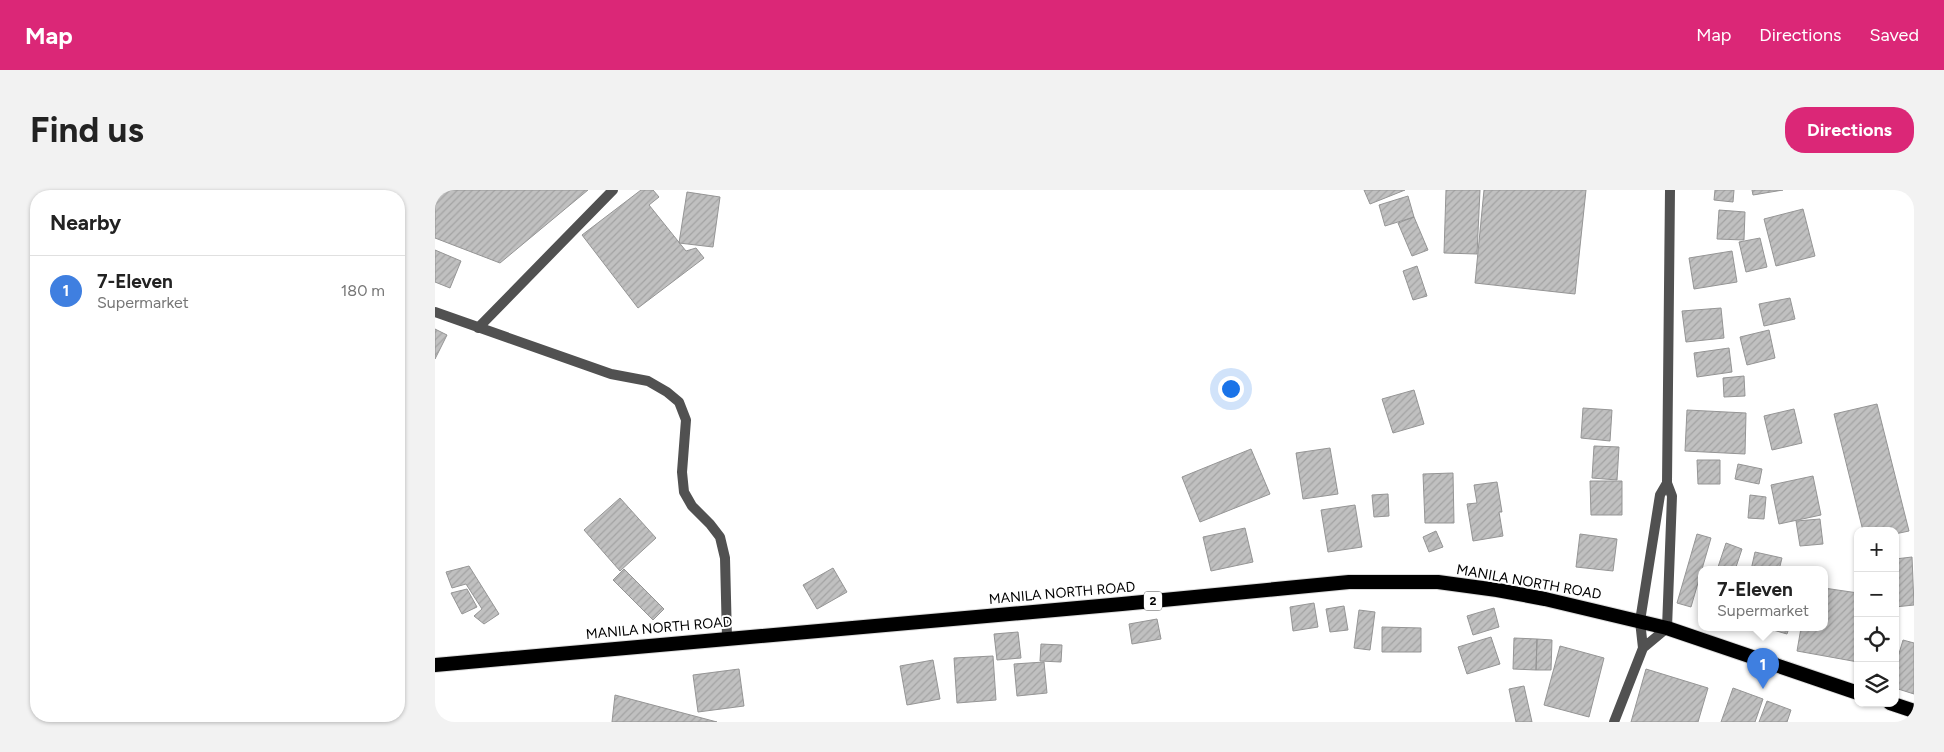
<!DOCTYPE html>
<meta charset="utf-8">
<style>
:root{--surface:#fff;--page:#f2f2f2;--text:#222;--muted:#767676;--line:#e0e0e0;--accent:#db2777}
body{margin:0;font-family:Figtree,sans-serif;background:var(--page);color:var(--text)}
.controls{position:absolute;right:15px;bottom:15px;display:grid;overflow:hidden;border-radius:10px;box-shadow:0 1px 4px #0004}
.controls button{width:45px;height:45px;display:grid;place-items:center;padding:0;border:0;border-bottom:1px solid var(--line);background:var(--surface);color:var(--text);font:25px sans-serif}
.you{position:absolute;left:795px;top:198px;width:18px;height:18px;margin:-12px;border:4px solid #fff;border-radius:50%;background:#1a73e8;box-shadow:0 0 0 8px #1a73e833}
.badge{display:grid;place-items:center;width:32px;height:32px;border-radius:50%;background:var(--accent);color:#fff;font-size:16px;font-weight:700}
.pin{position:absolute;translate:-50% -41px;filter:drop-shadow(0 1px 2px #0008)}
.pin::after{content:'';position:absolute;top:26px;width:18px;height:15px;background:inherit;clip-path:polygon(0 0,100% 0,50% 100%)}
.popup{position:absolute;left:1263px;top:376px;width:130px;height:65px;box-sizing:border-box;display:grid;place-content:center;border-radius:10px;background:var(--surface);filter:drop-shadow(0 1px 4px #0005);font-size:16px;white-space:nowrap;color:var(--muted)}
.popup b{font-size:19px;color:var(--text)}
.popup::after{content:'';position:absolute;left:50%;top:100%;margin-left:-10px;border:10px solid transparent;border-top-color:var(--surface)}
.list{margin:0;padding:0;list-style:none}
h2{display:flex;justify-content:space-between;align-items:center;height:65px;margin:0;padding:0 20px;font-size:21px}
h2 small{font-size:16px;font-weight:400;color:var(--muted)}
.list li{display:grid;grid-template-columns:32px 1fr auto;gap:15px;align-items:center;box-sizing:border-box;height:70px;padding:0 20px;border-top:1px solid var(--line)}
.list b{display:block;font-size:19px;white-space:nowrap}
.list p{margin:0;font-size:16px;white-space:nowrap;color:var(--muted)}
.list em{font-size:16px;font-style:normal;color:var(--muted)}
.icon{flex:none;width:28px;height:28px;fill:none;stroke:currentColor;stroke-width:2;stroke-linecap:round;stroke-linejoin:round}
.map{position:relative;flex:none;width:1479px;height:532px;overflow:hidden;border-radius:20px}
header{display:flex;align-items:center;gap:30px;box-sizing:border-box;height:70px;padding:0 25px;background:var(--accent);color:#fff}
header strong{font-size:24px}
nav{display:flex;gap:28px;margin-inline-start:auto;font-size:18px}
.intro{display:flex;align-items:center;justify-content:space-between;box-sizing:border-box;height:120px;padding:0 30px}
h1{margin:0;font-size:35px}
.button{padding:12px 22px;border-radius:20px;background:var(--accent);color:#fff;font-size:18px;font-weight:700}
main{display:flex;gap:30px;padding:0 30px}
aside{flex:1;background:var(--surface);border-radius:20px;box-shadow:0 1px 4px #0004}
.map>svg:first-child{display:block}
.building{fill:url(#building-hatch);stroke:#959595}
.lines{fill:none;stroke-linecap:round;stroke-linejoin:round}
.trunk-casing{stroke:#dbdbdb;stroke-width:16}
.minor{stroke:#515151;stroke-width:10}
.tertiary{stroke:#515151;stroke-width:10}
.trunk{stroke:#000;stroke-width:14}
.labels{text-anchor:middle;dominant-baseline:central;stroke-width:4;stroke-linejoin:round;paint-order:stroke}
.shield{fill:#fff;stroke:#4c4c4c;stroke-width:1}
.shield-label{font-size:12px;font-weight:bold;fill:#000}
.street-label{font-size:14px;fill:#000;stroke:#fff}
</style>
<header>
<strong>Map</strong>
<nav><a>Map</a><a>Directions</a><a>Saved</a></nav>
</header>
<div class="intro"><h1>Find us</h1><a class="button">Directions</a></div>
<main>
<aside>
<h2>Nearby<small></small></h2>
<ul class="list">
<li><span class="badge" style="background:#3f7fe0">1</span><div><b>7-Eleven</b><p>Supermarket</p></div><em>180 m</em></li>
</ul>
</aside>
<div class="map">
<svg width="1479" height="532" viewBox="0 0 1479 532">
<defs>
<pattern id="building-hatch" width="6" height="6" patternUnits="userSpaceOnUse" patternTransform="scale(1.25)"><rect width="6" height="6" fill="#c0c0c0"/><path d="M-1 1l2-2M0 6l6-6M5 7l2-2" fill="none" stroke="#a3a3a3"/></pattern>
</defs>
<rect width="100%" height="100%" fill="#fff"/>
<path class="building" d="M0,0H153L65,73L0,48Z
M206,0H218L224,7L214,15L251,61L261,58L269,68L203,118L147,45Z
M929,0H970L935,14Z
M1011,0H1045L1042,64L1009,63Z
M1049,0H1151L1140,104L1040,93Z
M1280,0H1299L1298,12L1279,10Z
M1317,0H1348L1318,5Z
M252,2L285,7L278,57L244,53Z
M973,6L979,27L950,36L944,15Z
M1368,19L1380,66L1341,76L1329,29Z
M1284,20L1310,22L1309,50L1282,49Z
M979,27L993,60L977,66L963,33Z
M1325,48L1332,77L1311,82L1304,52Z
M0,60L26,71L15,98L0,92Z
M1297,61L1302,92L1259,99L1254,68Z
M982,76L992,106L978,110L968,81Z
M1355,108L1360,129L1329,136L1324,114Z
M1286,118L1289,148L1251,152L1247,121Z
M0,139L12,145L0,169Z
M1334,140L1340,168L1312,175L1305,147Z
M1294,158L1297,182L1262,187L1259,163Z
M1309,186L1310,206L1289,207L1288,188Z
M979,200L989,234L958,243L947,209Z
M1442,214L1474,341L1460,344V341H1428L1399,224Z
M1148,218L1177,220L1175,251L1146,248Z
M1359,219L1367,253L1337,260L1329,226Z
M1252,220L1311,223L1310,264L1250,261Z
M1159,256L1184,257L1182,290L1157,288Z
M895,258L903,304L868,309L861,263Z
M816,259L835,304L765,332L747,287Z
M1262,270H1285V294H1263Z
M1303,274L1327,279L1324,294L1300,289Z
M1018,283L1019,333H990L988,284Z
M1378,286L1386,325L1344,334L1336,295Z
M1155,291H1187V325H1156Z
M1062,292L1067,322H1064L1068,346L1038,351L1032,314L1042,313L1039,295Z
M953,304L954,326L939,327L937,305Z
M1315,305L1331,307L1329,329L1313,328Z
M185,308L221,348L185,381L149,340Z
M920,315L927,357L893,362L886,320Z
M1385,329L1388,354L1365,356L1361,331Z
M810,338L818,372L776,381L768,347Z
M1001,341L1008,357L994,362L988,347Z
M1145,344L1182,349L1178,381L1141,377Z
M1262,344L1276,348L1256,417L1242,413Z
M1291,353L1307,359L1300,380H1282Z
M1320,362L1347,368L1344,380H1316Z
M1477,367L1479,415L1460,417V369Z
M34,376L64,424L49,434L39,426L47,419L31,394L17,398L11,382Z
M398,378L412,402L382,419L368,395Z
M189,379L229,419L218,430L178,390Z
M1389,398L1423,403V472L1362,461L1366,438H1389Z
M32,399L42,417L27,424L16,403Z
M879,413L883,437L858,441L855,417Z
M909,416L913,440L895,442L891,419Z
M1059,418L1064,437L1038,445L1032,426Z
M924,420L940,422L935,460L919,458Z
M722,429L726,449L697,454L694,434Z
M947,437L986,438V462H947Z
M1331,438H1354L1352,444Z
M583,442L586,468L562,470L559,444Z
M1056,447L1065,474L1032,484L1023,457Z
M1079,448L1102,449L1101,480L1078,479Z
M1102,449L1117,450L1116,480H1101Z
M1468,450L1479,453V504L1460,498V477Z
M606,454L627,455L626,472L605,471Z
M1125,456L1169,468L1154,527L1109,515Z
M558,466L561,510L522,513L519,468Z
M498,470L505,509L472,515L465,476Z
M609,472L612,503L582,506L579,474Z
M304,479L309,516L263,522L258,485Z
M1211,479L1273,498L1263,532H1196Z
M1089,496L1097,532H1081L1074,499Z
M1298,498L1328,509L1320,532H1286Z
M180,505L282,532H177Z
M1332,511L1356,520L1352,532H1324Z"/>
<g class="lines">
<defs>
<path id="trunk" d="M0,475L687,414L914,392H1003L1062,400L1110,409L1232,438L1423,503
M1455,513L1479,521"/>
</defs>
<use href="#trunk" class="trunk-casing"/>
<path class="minor" d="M0,122L176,184L213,191L232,202L244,212L251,230L247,282L249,302L257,316L275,334L285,347L290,368L292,448
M43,138L178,0
M1208,458L1232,438
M1179,532L1208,458L1205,431"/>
<path class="tertiary" d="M1205,431L1225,305L1232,293
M1232,438L1237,306L1232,293L1235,0"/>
<use href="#trunk" class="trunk"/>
</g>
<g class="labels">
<rect class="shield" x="709" y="401.5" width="18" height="19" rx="4"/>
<g class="shield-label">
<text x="718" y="411">2</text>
</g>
<g class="street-label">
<text transform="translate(1094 392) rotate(10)">MANILA NORTH ROAD</text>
<text transform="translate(627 403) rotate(-5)">MANILA NORTH ROAD</text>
<text transform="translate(224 438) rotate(-5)">MANILA NORTH ROAD</text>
</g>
</g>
</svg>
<div class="controls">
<button>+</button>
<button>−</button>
<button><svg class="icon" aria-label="locate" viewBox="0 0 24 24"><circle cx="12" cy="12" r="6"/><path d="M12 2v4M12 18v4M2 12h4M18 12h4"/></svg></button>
<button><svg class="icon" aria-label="layers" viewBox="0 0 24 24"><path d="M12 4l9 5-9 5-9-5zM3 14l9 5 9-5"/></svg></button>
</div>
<div class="you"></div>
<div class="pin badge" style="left:1328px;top:499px;background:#3f7fe0">1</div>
<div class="popup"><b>7-Eleven</b>Supermarket</div>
</div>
</main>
